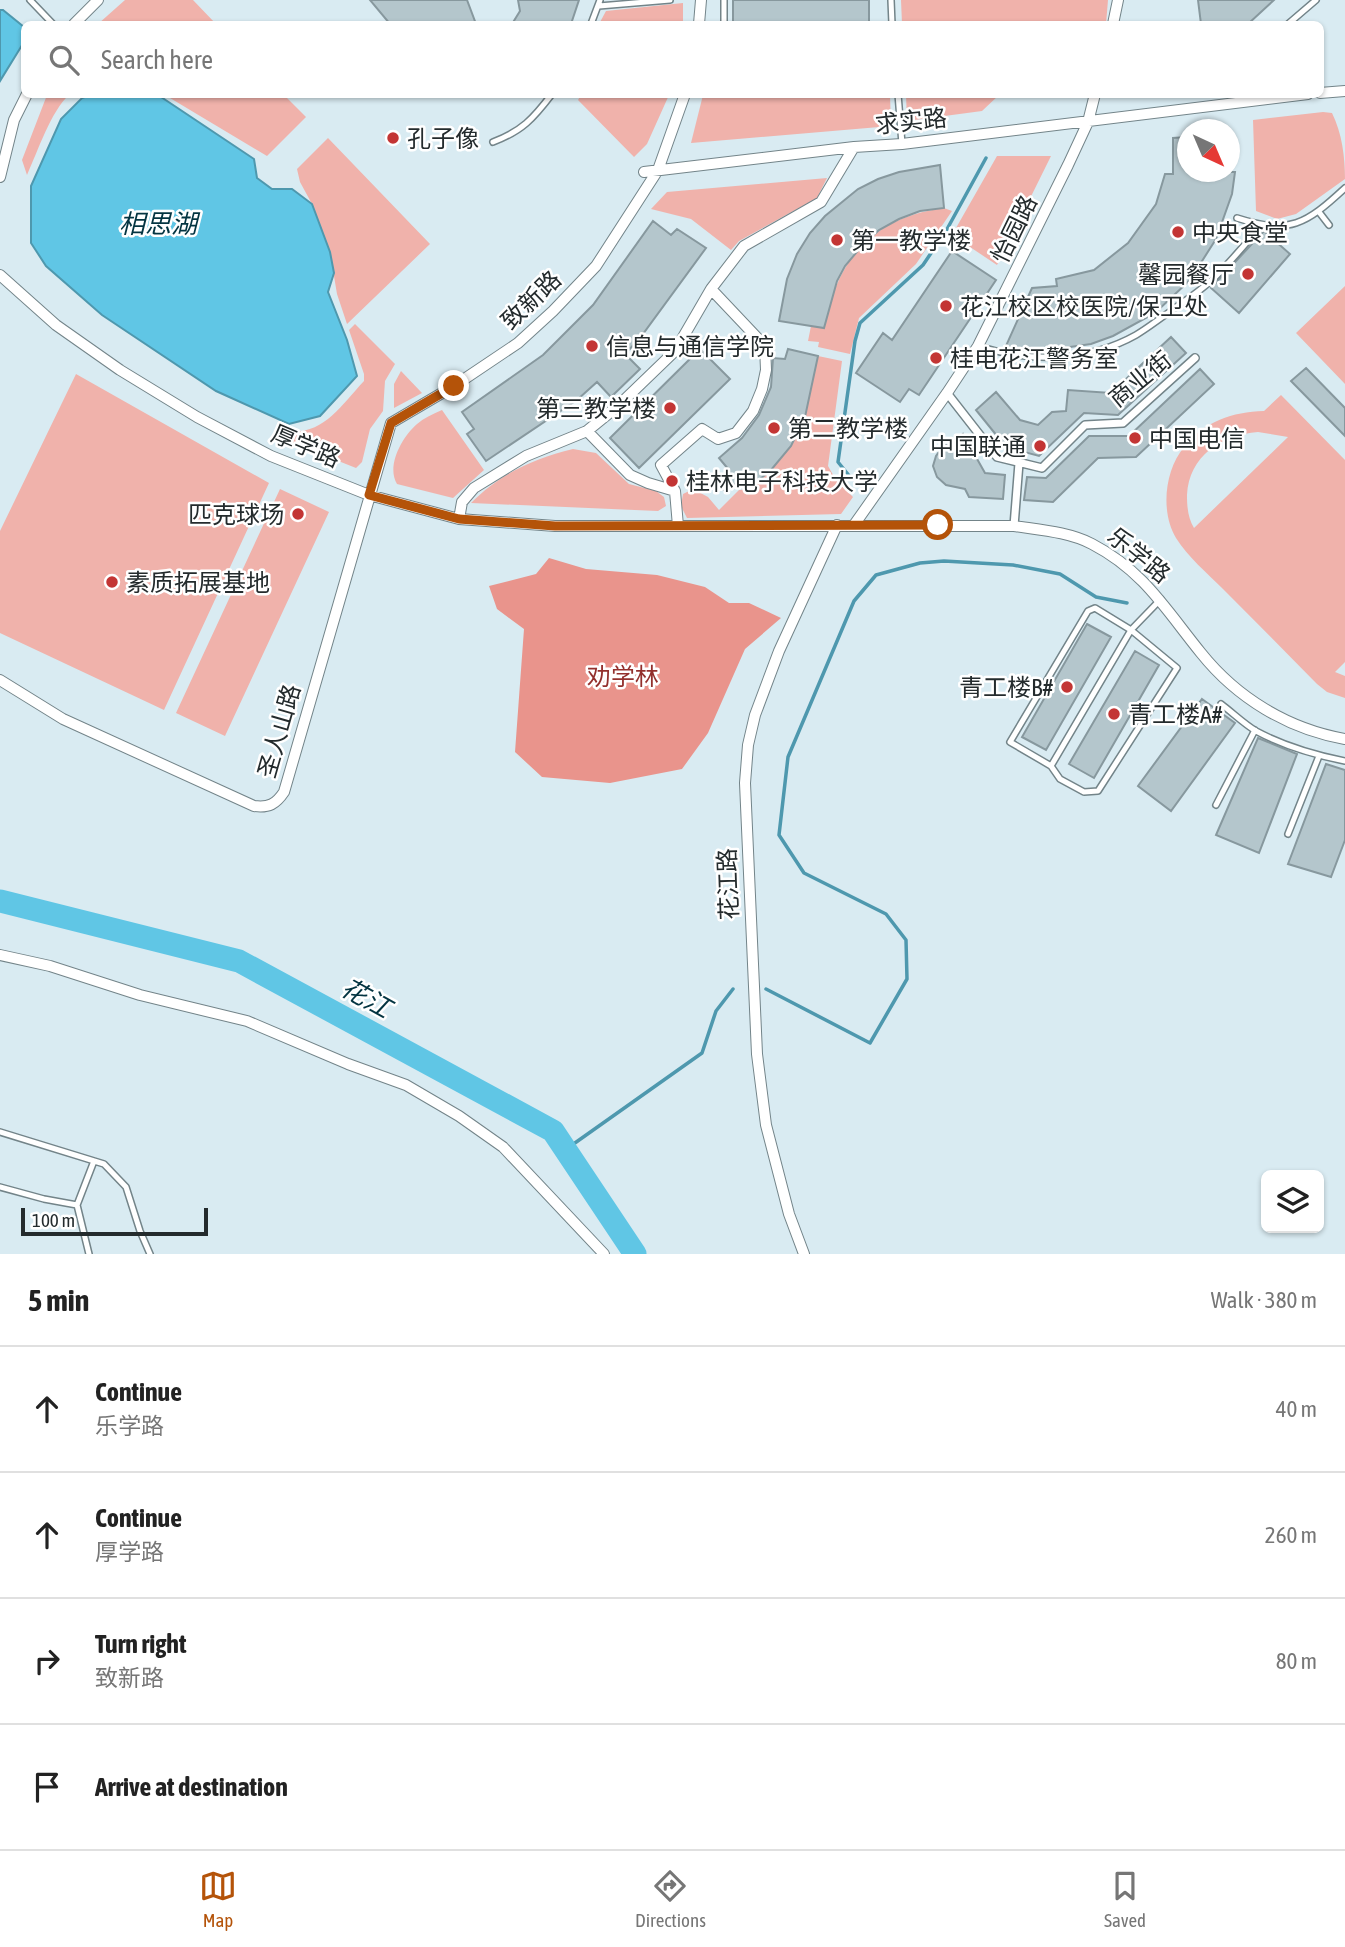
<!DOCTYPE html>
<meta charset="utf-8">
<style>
:root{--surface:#fff;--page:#f2f2f2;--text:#222;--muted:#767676;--line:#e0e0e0;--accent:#b45309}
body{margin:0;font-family:"Asap Condensed","Noto Sans SC",sans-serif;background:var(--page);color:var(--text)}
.controls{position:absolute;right:21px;bottom:21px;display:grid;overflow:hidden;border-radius:10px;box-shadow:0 2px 5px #0004}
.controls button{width:63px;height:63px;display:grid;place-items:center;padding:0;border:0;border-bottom:2px solid var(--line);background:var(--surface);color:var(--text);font:35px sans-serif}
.compass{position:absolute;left:1177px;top:119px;width:63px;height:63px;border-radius:50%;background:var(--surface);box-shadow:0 2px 5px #0004;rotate:136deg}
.scale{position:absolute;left:21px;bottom:18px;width:187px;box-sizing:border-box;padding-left:7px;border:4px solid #242b2d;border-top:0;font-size:19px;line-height:24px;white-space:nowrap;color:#242b2d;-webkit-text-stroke:5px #fff;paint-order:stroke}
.stop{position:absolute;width:21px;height:21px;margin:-16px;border:5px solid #b45309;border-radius:50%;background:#fff}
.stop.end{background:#b45309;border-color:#fff;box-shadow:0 2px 7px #0008}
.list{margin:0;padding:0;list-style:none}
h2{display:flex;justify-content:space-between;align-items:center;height:91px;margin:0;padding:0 28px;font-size:30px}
h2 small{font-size:23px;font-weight:400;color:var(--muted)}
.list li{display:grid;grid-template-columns:46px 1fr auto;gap:21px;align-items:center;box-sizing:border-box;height:126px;padding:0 28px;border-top:2px solid var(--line)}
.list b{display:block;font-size:26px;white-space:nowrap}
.list p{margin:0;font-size:23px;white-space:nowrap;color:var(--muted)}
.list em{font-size:23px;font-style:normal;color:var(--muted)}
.icon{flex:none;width:38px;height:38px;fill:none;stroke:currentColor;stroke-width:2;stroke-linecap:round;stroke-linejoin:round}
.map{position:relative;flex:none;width:1345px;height:1254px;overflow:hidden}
.search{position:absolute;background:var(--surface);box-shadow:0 2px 5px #0004;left:21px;right:21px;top:21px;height:77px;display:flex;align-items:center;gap:18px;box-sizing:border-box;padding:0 24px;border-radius:10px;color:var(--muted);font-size:26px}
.sheet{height:595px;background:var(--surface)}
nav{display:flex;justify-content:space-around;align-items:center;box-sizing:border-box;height:98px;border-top:2px solid var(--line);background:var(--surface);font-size:19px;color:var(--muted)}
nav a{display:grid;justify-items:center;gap:4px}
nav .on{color:var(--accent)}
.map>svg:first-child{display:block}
.green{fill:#f0b2ab;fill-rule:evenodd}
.forest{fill:#e9948c}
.water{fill:#60c6e5;stroke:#4e98ae;stroke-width:2}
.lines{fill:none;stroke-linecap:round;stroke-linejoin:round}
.stream{stroke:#4e98ae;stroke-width:3.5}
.river{stroke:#60c6e5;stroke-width:23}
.building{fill:#b4c6cc;stroke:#87989e;stroke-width:2}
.service-casing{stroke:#738489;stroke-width:8}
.pedestrian-casing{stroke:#738489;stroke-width:10}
.minor-casing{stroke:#738489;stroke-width:12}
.service{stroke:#fff;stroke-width:5}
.pedestrian{stroke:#fff;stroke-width:7}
.minor{stroke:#fff;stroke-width:10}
.route{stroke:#b45309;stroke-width:9}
.poi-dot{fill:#c33534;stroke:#fff;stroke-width:2.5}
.labels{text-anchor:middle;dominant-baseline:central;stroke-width:5;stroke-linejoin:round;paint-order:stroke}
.street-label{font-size:24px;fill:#242b2d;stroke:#fff}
.poi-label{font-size:24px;fill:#242b2d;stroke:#fff;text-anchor:start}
.park-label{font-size:24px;fill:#93302d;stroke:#fff}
.water-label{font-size:26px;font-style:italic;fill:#033441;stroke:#fff}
</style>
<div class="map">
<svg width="1345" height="1254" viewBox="0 0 1345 1254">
<rect width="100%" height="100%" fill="#d9ebf2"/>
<path class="green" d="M125,0H193L216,24H98Z
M901,0H1108L1106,24H902Z
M683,3V24H599L606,11Z
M47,95H69C51,111 38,151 27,175L22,160Z
M165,95H284L306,117L267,156Z
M581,95V94L669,95L647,144L634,157L578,100Z
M703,95H890L891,126L691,143Z
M906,95V94L999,95L982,111L907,121Z
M1323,112L1332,113C1342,133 1345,157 1345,179L1296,214L1277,219L1256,211L1253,120Z
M328,138L430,244L347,324L337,294L330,252L312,204L300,182L297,169Z
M997,156H1051L997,265L952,235Z
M827,178L817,198L739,241L731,250L691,219L651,209L667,192Z
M944,208L952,211L916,264L859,318L850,354L818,347L819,342L808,341L811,326L824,327C838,258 872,218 944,208Z
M1345,286V384L1296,333Z
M355,324L395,364L385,381L383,411L370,429L362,462L356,468L273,435L279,430C321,439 338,409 364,381V374L349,330Z
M818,356L842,361L828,466L836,480L853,497L841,514L687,518L681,506L683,494L693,489L708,497L719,510L739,490C749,490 754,485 762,478C802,445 808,404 818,356Z
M401,371L422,393L394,408V384Z
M76,374L269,483L164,710L0,633V531Z
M1281,395L1345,460V662L1335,672L1345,676V698L1327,692L1317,684C1286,652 1254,620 1223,589C1207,573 1188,557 1176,538C1160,511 1165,470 1184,447C1205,421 1232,412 1264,411ZM1258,432L1288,437L1194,528C1188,518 1187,507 1187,495C1189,456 1221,435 1258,432Z
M442,410L484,470L453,498L397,484C386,466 402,437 417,424C424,418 433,414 442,410Z
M573,449L596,453L629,484L656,491L664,497L666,506L658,511L471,503C501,473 533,459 573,449Z
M280,489L329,512L225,736L176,713Z"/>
<path class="forest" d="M549,558L586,569L657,575L705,587L729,603H749L781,618L745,649L708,733L682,769L610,783L542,777L515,752L524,629L497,609L489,586L536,574Z"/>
<path class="water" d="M0,10H3L24,27V42L0,81Z
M90,95H158L254,159L257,178L272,189H292L312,204L330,252L334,273L328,292L347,340L357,376L320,416L289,424L216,391L102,315L46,266L31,243V186L61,119L82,98Z"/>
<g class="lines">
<path class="stream" d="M851,478L838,462L855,341L860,323L923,265L946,231L986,158
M766,989L870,1043L907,979L906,940L886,914L804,873L779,835L788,757L854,601L876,575L920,563L944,561L1013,565L1060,574L1096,597L1127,603
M565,1150L702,1053L716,1011L733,989"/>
<path class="river" d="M0,901L239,961L553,1131L635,1254"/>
</g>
<path class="building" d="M370,0H467L476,24H390Z
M518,0H579L571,24H512L520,11Z
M733,0H869V24H733Z
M1198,0H1274L1248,24H1201Z
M1187,137V172H1235L1232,194L1216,239L1190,280L1155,313L1113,336L1091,344L1042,351L1005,348L1032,288L1057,286L1056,279L1094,270L1128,243L1156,204L1165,174H1173V138Z
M940,165L944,208L920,211L899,219L879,230L861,247L845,266L837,281L824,328L779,321L787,279L797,254L810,233L825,216L858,189L878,179L899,172Z
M653,221L671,235L677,229L706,248L640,338L625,354L640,369L611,397L597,382L577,400L486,461L467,434L474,429L462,412L543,355L593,305Z
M1264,231L1290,254L1239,313L1211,288Z
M952,251L996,280L919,395L909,389L900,402L856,373L883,333L892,340Z
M1171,337L1186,353L1118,415L1084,413L1039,456L1006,447L976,410L996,392L1020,420L1038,425L1052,412L1066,411L1068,390L1111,393Z
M700,349L730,379L639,468L610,438Z
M788,349L818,356L805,417L791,446L771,470L747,490L739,480L726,492L716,482L729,470L719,458L742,438L759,415L771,387L773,358L785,359Z
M1306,368L1345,408V436L1291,381Z
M1200,369L1214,384L1136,457L1098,458L1053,502L1024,500L1027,477L1046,478L1089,436H1129Z
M963,434L985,473L1005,475L1003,499L969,497L965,489L946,485L937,477L933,466L936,456L944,445H952Z
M1087,624L1111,637L1046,750L1022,737Z
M1135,651L1159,665L1094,778L1069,764Z
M1202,699L1235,723L1171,811L1138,786Z
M1258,738L1297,754L1259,853L1216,835Z
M1326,764L1345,770V840L1331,877L1288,864Z"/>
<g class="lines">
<defs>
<path id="service" d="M30,0L53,24
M724,0V24
M891,0L892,24
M599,6L670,0
M591,24L600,0
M1288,24L1316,0
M898,94L902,144
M493,142C522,131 533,119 552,94
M1319,212L1329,225
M1237,218C1290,235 1306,224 1345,188
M979,346C1029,363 1088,362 1136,335C1148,328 1159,319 1171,311C1187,299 1204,289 1218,274C1233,259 1247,242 1261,226
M1095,608L1131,630L1177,668L1098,791L1084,792L1060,779L1051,766L1010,742L1088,611Z
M1221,704C1233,713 1244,724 1256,731C1284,746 1315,755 1345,761
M1051,766L1131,630L1161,599
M1216,805L1255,730
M1288,834L1319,756
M0,1132L104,1164L126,1187L140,1231L150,1254
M0,1187L44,1199L77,1205
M89,1254L77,1205L94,1161"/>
<path id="pedestrian" d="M947,393L997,457L1042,468L1085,425L1123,423L1195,358
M1014,526L1019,463"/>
<path id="minor" d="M74,24L98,0
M699,24L701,0
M1113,24L1118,0
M1320,93L1345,91
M644,172L854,147L902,144L1308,94
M0,177L14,120L27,94
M0,275L56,325L120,370L197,417L271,456L369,495L459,519L555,526H1014C1040,530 1069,532 1092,544C1144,571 1166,610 1201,653C1237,698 1288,729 1345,739
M587,431L630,475L648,483L675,491
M459,519L462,502L474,488L526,456L587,431L619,405L675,351L711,289
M854,525L947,393L978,346L1068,165L1088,122L1095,94
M678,526L675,491L661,465L702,429L718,439L736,433L753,411L762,389L766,370L765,346L711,289L744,246L821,202L854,147
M0,680L63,719L254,806C269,808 276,804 284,792L391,423L454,386L518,343L553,311L596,266L658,170L685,94
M0,955L50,966L140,995L247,1021L348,1064L406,1085L459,1116L503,1147L604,1254
M804,1254L789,1214L766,1125L757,1054L745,783L748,745L755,715L779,651L837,525"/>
</defs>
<use href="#service" class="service-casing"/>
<use href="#pedestrian" class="pedestrian-casing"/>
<use href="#minor" class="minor-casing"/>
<use href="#service" class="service"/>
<use href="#pedestrian" class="pedestrian"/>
<use href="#minor" class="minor"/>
</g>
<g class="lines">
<path class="route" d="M454,386L391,423L369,495L459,519L555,526L938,525"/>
</g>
<g class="poi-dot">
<circle cx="393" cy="138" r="7"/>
<circle cx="1178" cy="232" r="7"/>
<circle cx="837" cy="240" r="7"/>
<circle cx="1248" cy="274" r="7"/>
<circle cx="946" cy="306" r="7"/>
<circle cx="592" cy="346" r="7"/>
<circle cx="936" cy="358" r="7"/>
<circle cx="670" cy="408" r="7"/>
<circle cx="774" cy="428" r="7"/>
<circle cx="1135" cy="438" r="7"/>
<circle cx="1040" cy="446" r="7"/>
<circle cx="672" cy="481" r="7"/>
<circle cx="298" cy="514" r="7"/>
<circle cx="112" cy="582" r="7"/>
<circle cx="1067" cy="687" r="7"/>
<circle cx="1114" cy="714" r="7"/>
</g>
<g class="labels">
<g class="street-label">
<text transform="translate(911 121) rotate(-6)">求实路</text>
<text transform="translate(1014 229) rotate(-64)">怡园路</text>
<text transform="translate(531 300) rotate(-44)">致新路</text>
<text transform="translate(1140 379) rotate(-39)">商业街</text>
<text transform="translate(306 446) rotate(23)">厚学路</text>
<text transform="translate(1139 555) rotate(39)">乐学路</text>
<text transform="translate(279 731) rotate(-74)">圣人山路</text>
<text transform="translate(728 884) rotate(-92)">花江路</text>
</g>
<g class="poi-label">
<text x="407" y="138">孔子像</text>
<text x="1192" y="232">中央食堂</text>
<text x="851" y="240">第一教学楼</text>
<text x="1234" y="274" text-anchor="end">馨园餐厅</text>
<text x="960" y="306">花江校区校医院/保卫处</text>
<text x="606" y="346">信息与通信学院</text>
<text x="950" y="358">桂电花江警务室</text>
<text x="656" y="408" text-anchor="end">第三教学楼</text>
<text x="788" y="428">第二教学楼</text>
<text x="1149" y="438">中国电信</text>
<text x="1026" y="446" text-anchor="end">中国联通</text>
<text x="686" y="481">桂林电子科技大学</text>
<text x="284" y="514" text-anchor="end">匹克球场</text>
<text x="126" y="582">素质拓展基地</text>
<text x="1053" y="687" text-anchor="end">青工楼B#</text>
<text x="1128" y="714">青工楼A#</text>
</g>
<g class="park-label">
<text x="623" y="676">劝学林</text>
</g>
<g class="water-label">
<text x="158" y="224">相思湖</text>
<text transform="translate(366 998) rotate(29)">花江</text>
</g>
</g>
</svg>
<div class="controls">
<button><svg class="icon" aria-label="layers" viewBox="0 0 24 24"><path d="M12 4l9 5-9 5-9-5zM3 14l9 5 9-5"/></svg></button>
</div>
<svg class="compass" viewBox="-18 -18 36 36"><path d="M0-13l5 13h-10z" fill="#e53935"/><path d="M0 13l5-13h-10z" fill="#767676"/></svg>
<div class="scale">100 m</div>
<div class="stop" style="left:938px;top:525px"></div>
<div class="stop end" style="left:454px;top:386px"></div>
<div class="search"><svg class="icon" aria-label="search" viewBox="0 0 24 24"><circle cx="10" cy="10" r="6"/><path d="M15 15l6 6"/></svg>Search here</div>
</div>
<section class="sheet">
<h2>5 min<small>Walk · 380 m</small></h2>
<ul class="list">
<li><svg class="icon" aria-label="ahead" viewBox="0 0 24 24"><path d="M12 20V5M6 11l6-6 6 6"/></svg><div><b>Continue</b><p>乐学路</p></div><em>40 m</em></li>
<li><svg class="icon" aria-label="ahead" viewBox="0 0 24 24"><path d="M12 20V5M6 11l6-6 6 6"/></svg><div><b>Continue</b><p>厚学路</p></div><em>260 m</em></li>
<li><svg class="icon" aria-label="right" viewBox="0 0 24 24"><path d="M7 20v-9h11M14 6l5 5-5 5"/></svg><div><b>Turn right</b><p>致新路</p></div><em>80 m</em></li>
<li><svg class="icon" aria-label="arrive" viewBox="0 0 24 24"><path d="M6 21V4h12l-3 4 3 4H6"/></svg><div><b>Arrive at destination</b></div></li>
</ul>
</section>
<nav>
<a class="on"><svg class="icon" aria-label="map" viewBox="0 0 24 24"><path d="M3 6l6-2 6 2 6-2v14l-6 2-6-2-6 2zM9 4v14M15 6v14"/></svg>Map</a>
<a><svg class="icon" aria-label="directions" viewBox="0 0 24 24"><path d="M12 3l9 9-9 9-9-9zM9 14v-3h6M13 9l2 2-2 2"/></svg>Directions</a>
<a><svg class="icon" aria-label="saved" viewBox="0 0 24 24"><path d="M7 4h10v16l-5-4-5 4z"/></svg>Saved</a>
</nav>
